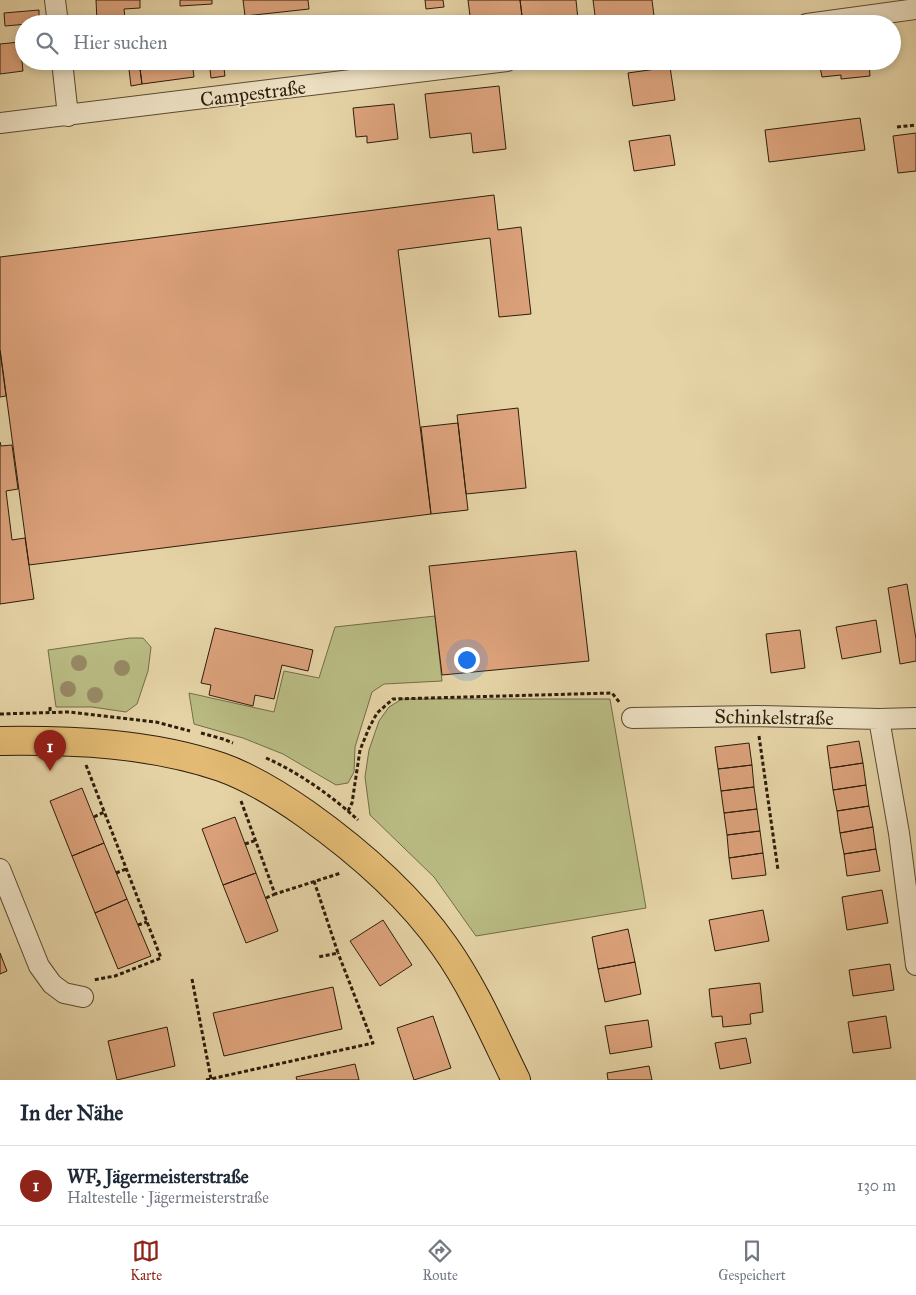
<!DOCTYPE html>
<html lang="de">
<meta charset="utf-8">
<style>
:root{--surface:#fff;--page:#f2f2f3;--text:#1f2937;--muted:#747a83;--line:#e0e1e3;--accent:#8f2418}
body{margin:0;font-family:"IM FELL Great Primer",serif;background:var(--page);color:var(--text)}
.you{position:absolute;left:466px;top:659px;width:18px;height:18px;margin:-12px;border:4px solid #fff;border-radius:50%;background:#1a73e8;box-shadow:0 0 0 8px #1a73e833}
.badge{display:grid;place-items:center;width:32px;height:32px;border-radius:50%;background:var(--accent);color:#fff;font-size:16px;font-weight:700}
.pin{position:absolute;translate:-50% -41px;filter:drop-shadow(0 1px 2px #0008)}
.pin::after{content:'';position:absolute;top:26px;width:18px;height:15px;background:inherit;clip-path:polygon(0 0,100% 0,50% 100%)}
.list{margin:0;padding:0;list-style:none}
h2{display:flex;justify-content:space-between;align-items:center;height:65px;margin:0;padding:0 20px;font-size:21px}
h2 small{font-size:16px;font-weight:400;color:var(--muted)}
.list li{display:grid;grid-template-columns:32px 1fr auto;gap:15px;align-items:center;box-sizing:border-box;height:80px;padding:0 20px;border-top:1px solid var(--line)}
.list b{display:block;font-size:19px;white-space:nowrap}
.list p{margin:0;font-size:16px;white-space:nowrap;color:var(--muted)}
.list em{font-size:16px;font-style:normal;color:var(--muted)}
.icon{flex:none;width:28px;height:28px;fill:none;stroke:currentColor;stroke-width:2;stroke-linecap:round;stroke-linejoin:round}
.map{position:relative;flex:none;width:916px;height:1080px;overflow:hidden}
.search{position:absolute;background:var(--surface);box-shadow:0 2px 8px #0003;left:15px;right:15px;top:15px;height:55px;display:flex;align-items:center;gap:12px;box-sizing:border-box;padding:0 18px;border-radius:28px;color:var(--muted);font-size:19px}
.sheet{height:145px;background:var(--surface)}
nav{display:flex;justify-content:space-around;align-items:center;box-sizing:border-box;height:70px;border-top:1px solid var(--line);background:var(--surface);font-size:14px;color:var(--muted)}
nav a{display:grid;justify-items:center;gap:2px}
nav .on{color:var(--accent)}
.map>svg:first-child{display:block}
.green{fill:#b9bb83;stroke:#736c47}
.building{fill:#dca27b;stroke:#2d1e0b}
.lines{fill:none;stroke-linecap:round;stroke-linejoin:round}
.street-casing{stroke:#5b4b32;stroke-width:22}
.primary-casing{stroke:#2d1e0b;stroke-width:30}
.path{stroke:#2d1e0b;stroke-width:3;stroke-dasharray:4 2.5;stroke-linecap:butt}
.street{stroke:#eee2c5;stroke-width:20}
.primary{stroke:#e2ba73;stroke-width:28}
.tree{fill:#978965}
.labels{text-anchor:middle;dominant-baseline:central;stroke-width:4;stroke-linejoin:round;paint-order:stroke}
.street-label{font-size:20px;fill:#2d1e0b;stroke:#eee2c5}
</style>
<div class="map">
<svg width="916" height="1080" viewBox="0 0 916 1080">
<rect width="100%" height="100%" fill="#e5d3a6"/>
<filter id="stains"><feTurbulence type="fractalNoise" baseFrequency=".004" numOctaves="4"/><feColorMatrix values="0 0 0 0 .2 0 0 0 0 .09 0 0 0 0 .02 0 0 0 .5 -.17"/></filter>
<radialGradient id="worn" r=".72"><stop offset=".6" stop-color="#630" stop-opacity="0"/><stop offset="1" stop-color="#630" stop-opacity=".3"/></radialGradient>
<path class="green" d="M435,616L442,681L384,684L372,692L355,747L354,772L348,783L336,785L283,754L243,738L194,724L189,693L274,712L284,671L319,678L335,627Z
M130,638H143L151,647L148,671L137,704L126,712L92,707H56L48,650Z
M402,699H610L646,908L476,936L434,877L370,815L365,777L369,750L379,721L389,707Z"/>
<path class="building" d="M96,0H140V8L124,9L125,18L97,21Z
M180,0H212V4L180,6Z
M243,0H308L309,9L245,16Z
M425,0H443L444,7L426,9Z
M468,0H520L523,24H471Z
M520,0H576L578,20L550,24H523Z
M593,0H652L654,16L596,23Z
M39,10V23L5,26L4,13Z
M410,20V24H361Z
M20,42L23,71L0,74V44Z
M128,61H139L142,84L131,86Z
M139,61H192L194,77L142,84Z
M209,61H223L225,76L211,78Z
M759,61H799L760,66Z
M869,62L870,76L841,79V75L822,77L820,67Z
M670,67L675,100L633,106L628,73Z
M499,86L506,149L473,153L471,133L430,138L425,94Z
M394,104L398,139L367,143V136L356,137L353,108Z
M860,118L865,150L769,162L765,130Z
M916,133V171L898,173L893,136Z
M670,135L675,165L634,171L629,141Z
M494,195L498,230L521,227L531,314L499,317L490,238L398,250L431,514L29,565L0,349V257Z
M0,351L6,396L0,397Z
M518,408L526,488L466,494L457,415Z
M458,423L468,510L431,514L421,427Z
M0,442L1,446L12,445L18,489L6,491L12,540L25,538L34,599L0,604Z
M576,551L589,661L442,675L429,566Z
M907,584L916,639V661L900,664L888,588Z
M876,620L881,652L842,659L836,627Z
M215,628L313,650L308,671L282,665L274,699L255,695L253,706L209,695L211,685L201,683Z
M800,630L805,668L771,673L766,634Z
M859,741L863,763L830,768L827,746Z
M749,743L752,765L718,769L715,747Z
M863,763L866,785L833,790L830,768Z
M752,765L754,787L721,791L718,769Z
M866,785L869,806L837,811L833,790Z
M754,787L757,809L724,813L721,791Z
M82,788L104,843L72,856L50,801Z
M869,806L873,827L840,833L837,811Z
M757,809L760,831L727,835L724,813Z
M235,817L256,873L223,885L202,829Z
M873,827L876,849L844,854L840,833Z
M760,831L763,853L729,858L727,835Z
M104,843L127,899L95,913L72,856Z
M876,849L880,871L847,876L844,854Z
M763,853L766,875L732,879L729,858Z
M256,873L278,931L246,943L223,885Z
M882,890L888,923L847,930L842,897Z
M127,899L151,956L118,969L95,913Z
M763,910L769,941L715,951L709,920Z
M383,920L412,965L380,986L350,941Z
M628,929L635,962L598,969L592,937Z
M0,953L7,971L0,974Z
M635,962L641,994L605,1002L598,969Z
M890,964L894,990L853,996L849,970Z
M760,983L763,1012L750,1014L751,1024L723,1027L722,1016L712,1017L709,989Z
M333,987L342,1029L224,1056L213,1013Z
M433,1016L451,1068L414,1080L397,1028Z
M886,1016L891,1048L853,1053L848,1022Z
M648,1020L652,1047L610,1054L605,1026Z
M167,1027L175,1066L117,1080L108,1041Z
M746,1038L751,1063L720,1069L715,1043Z
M355,1064L359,1080H297L296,1077Z
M649,1066L652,1080H608L607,1073Z"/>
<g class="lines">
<defs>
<path id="street" d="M55,0L58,24
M807,24L916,9
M62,61L68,116
M0,123L507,61
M632,718L757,716L879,719L916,718
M879,719L899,833L916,965
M0,869L39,966L52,984L64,993L83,997"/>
<path id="primary" d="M0,741C74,740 150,743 221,767C252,778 279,795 306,814C358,851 408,894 445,947C474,988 494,1035 516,1080"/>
</defs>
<use href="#street" class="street-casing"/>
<use href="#primary" class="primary-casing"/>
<path class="path" d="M897,127L916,125
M50,707V712
M0,714L69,712L156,722L190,731
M201,733L223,739L233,743
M759,736L778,870
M266,758C298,772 332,796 358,820
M86,765L161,958L115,976L93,980
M241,801L275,894L341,873
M348,811L352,803L360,750L369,728L377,713L393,699L612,693L620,703
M94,817L104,812
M245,844L254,841
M116,873L126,869
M314,881L338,953L318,957
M266,898L275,894
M138,925L147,922
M192,979L211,1079
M206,1080L373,1043L338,953"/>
<use href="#street" class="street"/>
<use href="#primary" class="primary"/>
</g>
<g class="tree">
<circle cx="79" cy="663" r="8"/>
<circle cx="122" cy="668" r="8"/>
<circle cx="68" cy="689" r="8"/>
<circle cx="95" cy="695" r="8"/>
</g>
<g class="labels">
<g class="street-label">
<text transform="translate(253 93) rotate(-7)">Campestraße</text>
<text transform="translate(774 717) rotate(1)">Schinkelstraße</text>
</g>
</g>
<rect width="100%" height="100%" filter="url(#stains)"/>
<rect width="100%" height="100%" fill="url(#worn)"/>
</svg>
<div class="you"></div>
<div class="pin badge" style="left:50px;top:771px">1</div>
<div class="search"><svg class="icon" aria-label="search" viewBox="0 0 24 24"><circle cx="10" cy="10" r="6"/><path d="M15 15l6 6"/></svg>Hier suchen</div>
</div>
<section class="sheet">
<h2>In der Nähe<small></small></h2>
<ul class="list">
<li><span class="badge">1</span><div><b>WF, Jägermeisterstraße</b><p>Haltestelle · Jägermeisterstraße</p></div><em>130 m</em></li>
</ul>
</section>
<nav>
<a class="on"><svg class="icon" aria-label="map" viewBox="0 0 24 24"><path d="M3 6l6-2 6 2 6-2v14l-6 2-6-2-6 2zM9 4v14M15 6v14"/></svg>Karte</a>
<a><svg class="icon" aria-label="directions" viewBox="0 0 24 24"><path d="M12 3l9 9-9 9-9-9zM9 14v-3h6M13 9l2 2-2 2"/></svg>Route</a>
<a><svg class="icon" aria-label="saved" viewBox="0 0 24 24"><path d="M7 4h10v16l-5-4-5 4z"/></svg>Gespeichert</a>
</nav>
